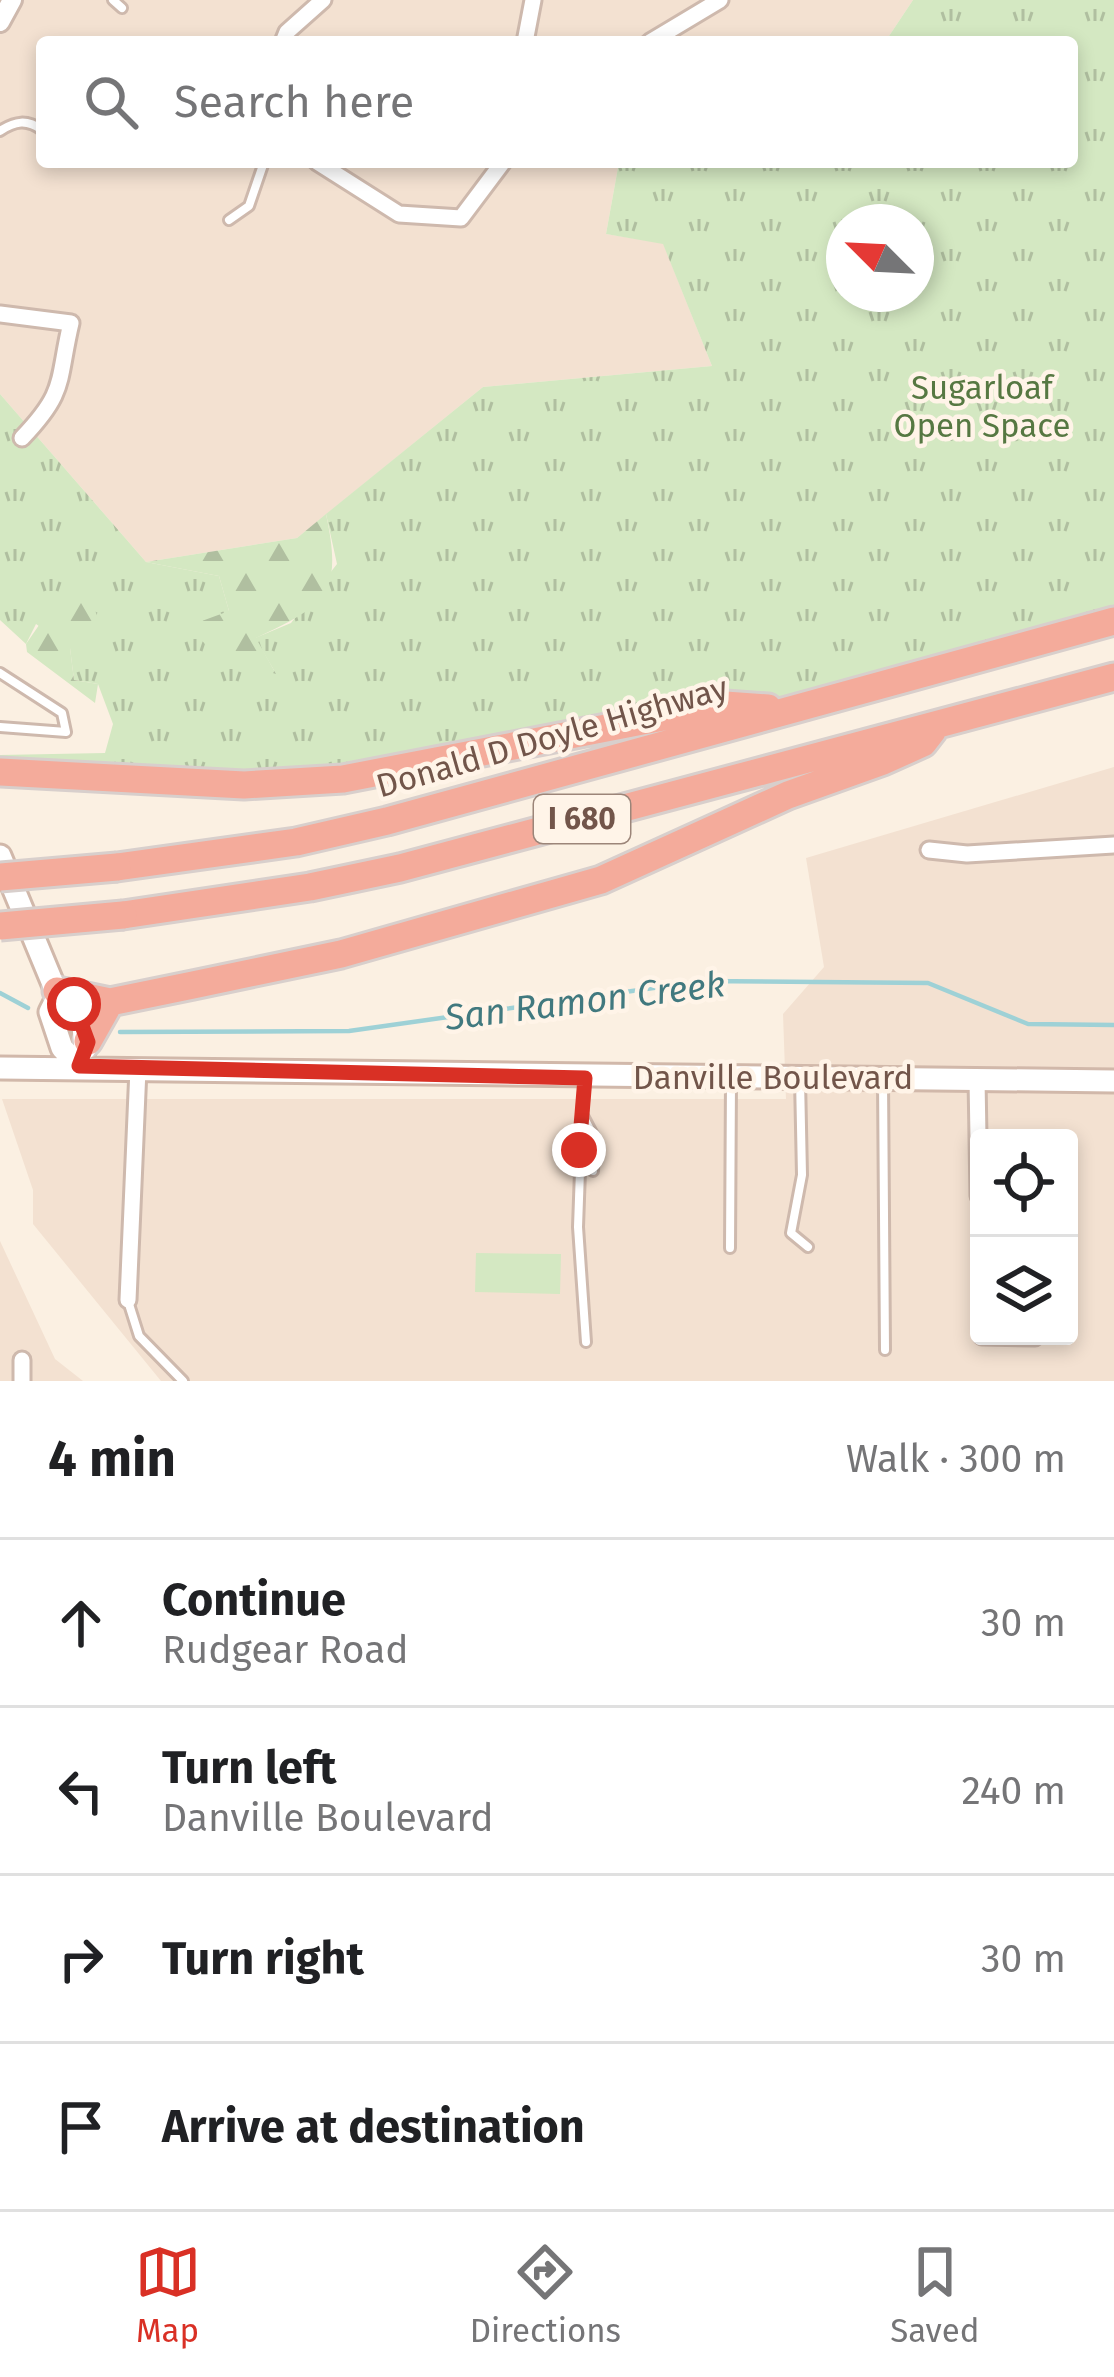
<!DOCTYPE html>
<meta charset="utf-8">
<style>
:root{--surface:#fff;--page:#f6f6f6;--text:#202124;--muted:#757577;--line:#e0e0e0;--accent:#d93025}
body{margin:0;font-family:"Fira Sans",sans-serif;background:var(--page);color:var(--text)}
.controls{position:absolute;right:36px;bottom:36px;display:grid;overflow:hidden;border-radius:12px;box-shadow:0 6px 18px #0003}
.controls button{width:108px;height:108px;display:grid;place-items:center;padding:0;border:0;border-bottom:3px solid var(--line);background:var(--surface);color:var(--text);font:60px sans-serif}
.compass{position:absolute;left:826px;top:204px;width:108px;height:108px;border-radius:50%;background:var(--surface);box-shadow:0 6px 18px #0003;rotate:294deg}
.stop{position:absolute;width:36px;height:36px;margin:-27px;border:9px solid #d93025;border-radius:50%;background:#fff}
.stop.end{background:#d93025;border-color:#fff;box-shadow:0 3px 12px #0008}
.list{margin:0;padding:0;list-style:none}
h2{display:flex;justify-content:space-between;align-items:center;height:156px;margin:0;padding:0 48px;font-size:51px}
h2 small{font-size:39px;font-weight:400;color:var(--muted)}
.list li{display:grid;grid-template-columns:78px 1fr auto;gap:36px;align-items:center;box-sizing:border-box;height:168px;padding:0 48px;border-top:3px solid var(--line)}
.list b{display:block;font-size:45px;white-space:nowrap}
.list p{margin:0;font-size:39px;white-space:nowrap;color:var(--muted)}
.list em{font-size:39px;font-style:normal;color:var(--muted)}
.icon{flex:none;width:66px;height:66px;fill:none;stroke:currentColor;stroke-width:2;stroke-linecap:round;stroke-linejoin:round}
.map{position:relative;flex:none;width:1114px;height:1381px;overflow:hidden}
.search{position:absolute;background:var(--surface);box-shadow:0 6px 18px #0003;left:36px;right:36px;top:36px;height:132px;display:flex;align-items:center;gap:30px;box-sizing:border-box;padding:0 42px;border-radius:12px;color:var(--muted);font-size:45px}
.sheet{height:828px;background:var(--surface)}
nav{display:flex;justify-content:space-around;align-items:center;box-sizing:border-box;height:168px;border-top:3px solid var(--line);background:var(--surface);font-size:33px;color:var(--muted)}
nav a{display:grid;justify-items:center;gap:6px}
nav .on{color:var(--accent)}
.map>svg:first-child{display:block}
.residential{fill:#f3e1d1;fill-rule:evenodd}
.grass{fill:url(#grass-tufts);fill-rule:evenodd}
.forest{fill:url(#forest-firs)}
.pitch{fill:#d4e8c2}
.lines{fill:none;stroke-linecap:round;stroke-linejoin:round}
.stream{stroke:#9ed1d6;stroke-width:4.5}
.service-casing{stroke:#ceb9ad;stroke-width:14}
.minor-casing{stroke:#ceb9ad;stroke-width:21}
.tertiary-casing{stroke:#ceb9ad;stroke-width:24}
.secondary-casing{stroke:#d1b8aa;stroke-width:27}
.motorway-casing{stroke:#d8cfcc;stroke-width:33}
.service{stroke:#fff;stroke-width:8}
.minor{stroke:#fff;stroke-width:15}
.tertiary{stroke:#fff;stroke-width:18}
.secondary{stroke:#fff;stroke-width:21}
.motorway{stroke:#f4ab9b;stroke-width:27}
.motorway-bridge-casing{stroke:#d8cfcc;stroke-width:33;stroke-linecap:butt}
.motorway-bridge{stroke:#f4ab9b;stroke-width:27}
.route{stroke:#d93025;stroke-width:15}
.labels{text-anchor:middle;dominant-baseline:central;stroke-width:9;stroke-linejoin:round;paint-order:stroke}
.shield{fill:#fff4e8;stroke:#9c8579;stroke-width:3}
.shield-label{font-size:30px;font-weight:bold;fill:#72554a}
.park-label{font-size:33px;fill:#567842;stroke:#fff4e8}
.street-label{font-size:33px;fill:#72554a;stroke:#fff4e8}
.water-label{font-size:36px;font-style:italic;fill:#41797f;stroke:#fff4e8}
</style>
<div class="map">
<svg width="1114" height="1381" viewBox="0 0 1114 1381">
<defs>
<pattern id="grass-tufts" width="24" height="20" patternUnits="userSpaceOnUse" patternTransform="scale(3)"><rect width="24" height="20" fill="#d4e8c2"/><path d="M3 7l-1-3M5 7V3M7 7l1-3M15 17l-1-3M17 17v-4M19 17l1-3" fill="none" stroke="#b0bfa0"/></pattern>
<pattern id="forest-firs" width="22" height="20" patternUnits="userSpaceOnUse" patternTransform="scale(3)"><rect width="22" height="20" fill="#d4e8c2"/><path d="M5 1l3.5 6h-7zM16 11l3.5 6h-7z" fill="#b0bfa0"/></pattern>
</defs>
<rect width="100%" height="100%" fill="#fbf0e2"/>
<path class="residential" d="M0,0H913L885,42H42V162H619L606,234L663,243L712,366L483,387L297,538L146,562L0,394Z
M1114,767V1381H161L33,1224V1190L2,1099H786L783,1014L824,967L806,858ZM979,1138H1069V1336H979Z
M0,1241L55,1359L83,1381H0Z"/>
<path class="grass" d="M913,0H1114V621L778,711L343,779L0,772V755L105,753L113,724L98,684L74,680L70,648L36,624L26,644L0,620V394L146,562L219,576L229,611L275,672L255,638L291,623L337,564L326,514L483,387L712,366L663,244L606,234L619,162H1072V42H885ZM844,222H916V294H844Z"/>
<path class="forest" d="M326,514C343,593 327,605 256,638L276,674L212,654L191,625L229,611L219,576L146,562L297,538Z
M88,591L103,632L70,648L74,680L98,684L95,703L27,652L26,644L57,599Z"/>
<path class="pitch" d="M476,1253L561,1254L560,1294L475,1292Z"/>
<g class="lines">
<path class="stream" d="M0,993L28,1008
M120,1032L349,1031L703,981L928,983L1028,1024L1114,1025"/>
<defs>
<path id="service" d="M113,0L122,8
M0,131C15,121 27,119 42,130
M229,220L249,206L264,162
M0,673L62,713L66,732L0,727
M800,1079L802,1175L791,1233L808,1247
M585,1080L582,1114L594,1137L593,1171
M883,1080L885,1350
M582,1114L578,1227L586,1342
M730,1248L731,1080
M128,1301L139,1336L183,1381"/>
<path id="minor" d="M283,42L287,32L323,0
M525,42L533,0
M650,42L720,0
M317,162L399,214L461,218L503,162
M0,314L71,323C57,382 67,391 22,438
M929,850L967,854L1114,845
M977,1079L979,1196
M128,1300L138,1069
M982,1336L1035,1337
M22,1360V1381"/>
<path id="tertiary" d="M0,22L12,0"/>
<path id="secondary" d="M0,856L58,996L82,1014L85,1049
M58,996L50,1012L62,1048L79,1066
M0,1068L1114,1081"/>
<path id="motorway" d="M0,772L244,785L343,779L725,705L768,708
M117,867L296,842L387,821L1114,621
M123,915L310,887L400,868L1114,677
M57,991L110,1002L193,985L341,954L601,880L788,795L883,761L923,743L933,730
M88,1041L110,1002"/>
</defs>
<use href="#service" class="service-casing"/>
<use href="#minor" class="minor-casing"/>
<use href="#tertiary" class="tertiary-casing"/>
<use href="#secondary" class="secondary-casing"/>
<use href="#motorway" class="motorway-casing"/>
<use href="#service" class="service"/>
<use href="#minor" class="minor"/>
<use href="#tertiary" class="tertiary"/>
<use href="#secondary" class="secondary"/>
<use href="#motorway" class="motorway"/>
<defs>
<path id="motorway-bridge" d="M0,877L117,867
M0,926L123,915"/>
</defs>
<use href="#motorway-bridge" class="motorway-bridge-casing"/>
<use href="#motorway-bridge" class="motorway-bridge"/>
</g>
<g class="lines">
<path class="route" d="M74,1004L88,1042L79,1066L585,1078L579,1150"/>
</g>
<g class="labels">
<rect class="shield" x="534" y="795" width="96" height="48" rx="9"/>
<g class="shield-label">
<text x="582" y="819">I 680</text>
</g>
<g class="park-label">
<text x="982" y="388">Sugarloaf<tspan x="982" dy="38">Open Space</tspan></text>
</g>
<g class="street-label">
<text transform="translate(552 737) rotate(-16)">Donald D Doyle Highway</text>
<text x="773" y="1078">Danville Boulevard</text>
</g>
<g class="water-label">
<text transform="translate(585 1001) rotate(-7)">San Ramon Creek</text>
</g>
</g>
</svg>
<div class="controls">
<button><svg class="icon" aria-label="locate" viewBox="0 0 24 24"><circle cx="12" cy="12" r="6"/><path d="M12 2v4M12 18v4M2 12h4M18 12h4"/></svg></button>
<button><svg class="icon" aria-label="layers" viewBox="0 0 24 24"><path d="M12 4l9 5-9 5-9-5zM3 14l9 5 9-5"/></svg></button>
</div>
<svg class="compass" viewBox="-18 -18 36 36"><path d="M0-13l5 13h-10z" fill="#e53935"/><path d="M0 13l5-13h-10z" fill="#757577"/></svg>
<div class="stop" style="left:74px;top:1004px"></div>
<div class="stop end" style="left:579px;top:1150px"></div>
<div class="search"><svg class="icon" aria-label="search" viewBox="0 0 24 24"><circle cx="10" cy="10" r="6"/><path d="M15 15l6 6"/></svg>Search here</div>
</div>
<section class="sheet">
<h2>4 min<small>Walk · 300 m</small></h2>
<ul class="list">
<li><svg class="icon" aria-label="ahead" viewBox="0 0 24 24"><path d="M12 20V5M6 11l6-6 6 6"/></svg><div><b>Continue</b><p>Rudgear Road</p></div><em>30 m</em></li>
<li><svg class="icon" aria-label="left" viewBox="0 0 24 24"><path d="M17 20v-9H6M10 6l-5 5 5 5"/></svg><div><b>Turn left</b><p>Danville Boulevard</p></div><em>240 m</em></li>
<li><svg class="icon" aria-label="right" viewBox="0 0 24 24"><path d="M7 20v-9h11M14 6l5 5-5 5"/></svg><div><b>Turn right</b></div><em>30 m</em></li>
<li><svg class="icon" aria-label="arrive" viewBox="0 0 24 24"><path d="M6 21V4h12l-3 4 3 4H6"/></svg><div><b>Arrive at destination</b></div></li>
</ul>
</section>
<nav>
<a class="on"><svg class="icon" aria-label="map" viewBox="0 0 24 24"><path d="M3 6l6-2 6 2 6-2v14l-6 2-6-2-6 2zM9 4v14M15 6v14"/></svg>Map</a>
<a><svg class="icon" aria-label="directions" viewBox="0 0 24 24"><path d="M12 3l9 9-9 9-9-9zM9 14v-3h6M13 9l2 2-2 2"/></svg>Directions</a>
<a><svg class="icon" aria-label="saved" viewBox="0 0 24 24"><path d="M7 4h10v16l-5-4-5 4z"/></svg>Saved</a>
</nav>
